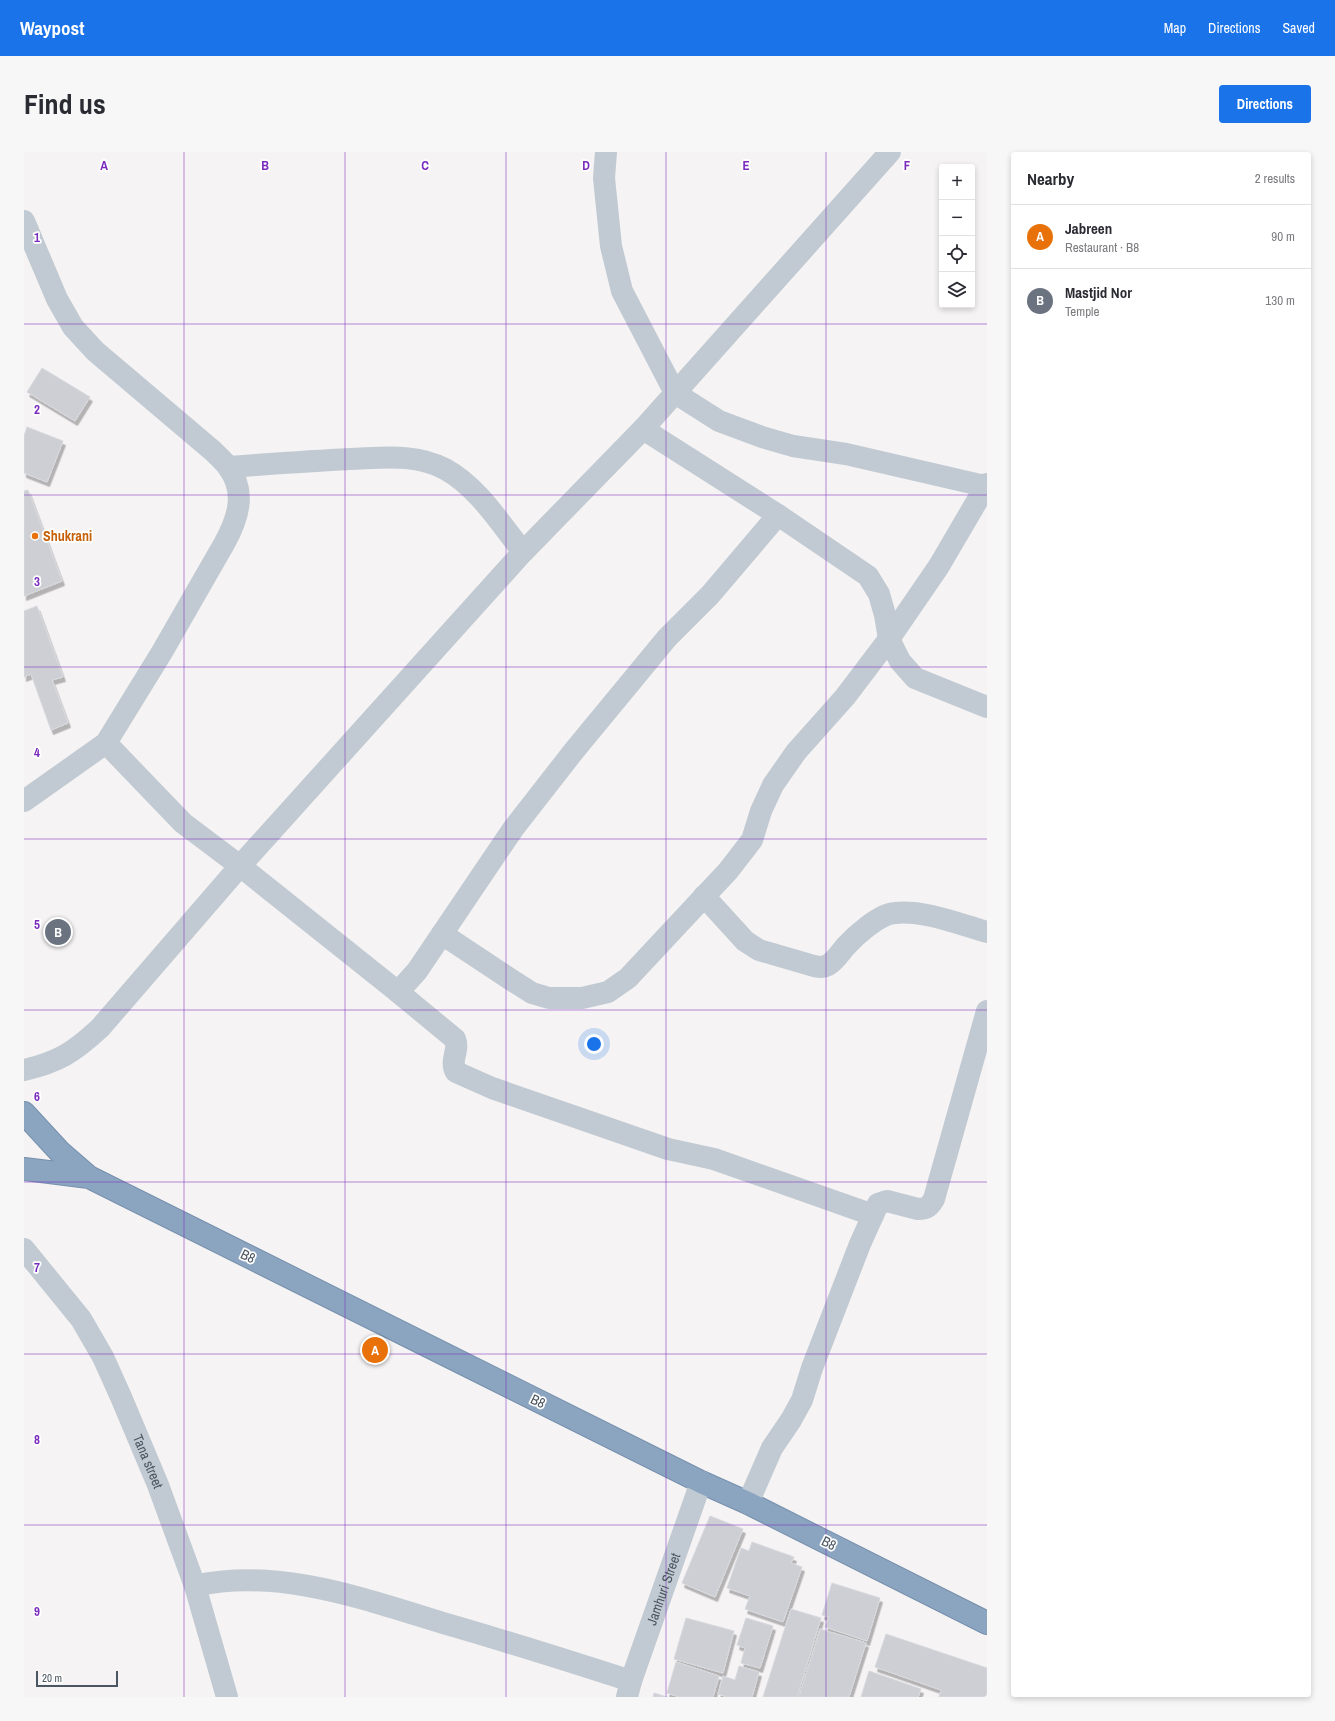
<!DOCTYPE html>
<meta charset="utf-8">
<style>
:root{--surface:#fff;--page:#f7f7f7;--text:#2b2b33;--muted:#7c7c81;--line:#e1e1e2;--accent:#1a73e8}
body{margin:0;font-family:"Archivo Narrow",sans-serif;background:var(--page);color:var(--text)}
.controls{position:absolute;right:12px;top:12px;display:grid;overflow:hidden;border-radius:4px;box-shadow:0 2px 6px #0003}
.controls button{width:36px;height:36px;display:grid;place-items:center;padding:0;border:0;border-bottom:1px solid var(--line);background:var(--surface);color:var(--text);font:20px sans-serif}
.scale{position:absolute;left:12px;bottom:10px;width:82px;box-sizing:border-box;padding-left:4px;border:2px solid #4a5661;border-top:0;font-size:11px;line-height:14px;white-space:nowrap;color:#4a5661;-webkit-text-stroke:3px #fff;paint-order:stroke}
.you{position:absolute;left:570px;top:892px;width:14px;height:14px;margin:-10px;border:3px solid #fff;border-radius:50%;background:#1a73e8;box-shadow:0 0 0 6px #1a73e833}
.badge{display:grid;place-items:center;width:26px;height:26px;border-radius:50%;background:var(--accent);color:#fff;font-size:13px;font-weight:700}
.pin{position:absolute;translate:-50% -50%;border:2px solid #fff;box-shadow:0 1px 4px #0006}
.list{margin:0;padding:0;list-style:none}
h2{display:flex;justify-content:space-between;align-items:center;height:52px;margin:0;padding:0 16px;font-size:17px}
h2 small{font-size:13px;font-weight:400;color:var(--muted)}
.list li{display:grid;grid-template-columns:26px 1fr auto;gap:12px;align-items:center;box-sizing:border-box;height:64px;padding:0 16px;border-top:1px solid var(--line)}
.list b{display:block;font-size:15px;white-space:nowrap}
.list p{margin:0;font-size:13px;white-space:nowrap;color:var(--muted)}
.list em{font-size:13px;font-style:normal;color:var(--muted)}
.icon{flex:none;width:22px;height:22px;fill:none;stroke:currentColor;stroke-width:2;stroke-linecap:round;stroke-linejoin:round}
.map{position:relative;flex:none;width:963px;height:1545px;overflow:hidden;border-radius:4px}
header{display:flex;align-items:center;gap:24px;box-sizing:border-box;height:56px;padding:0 20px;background:var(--accent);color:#fff}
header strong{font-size:19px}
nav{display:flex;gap:22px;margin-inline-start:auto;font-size:14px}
.intro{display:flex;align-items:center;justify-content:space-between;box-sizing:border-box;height:96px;padding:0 24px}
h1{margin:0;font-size:28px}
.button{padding:10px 18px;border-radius:4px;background:var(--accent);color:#fff;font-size:14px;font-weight:700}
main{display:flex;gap:24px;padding:0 24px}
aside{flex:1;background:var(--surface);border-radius:4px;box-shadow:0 2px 6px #0003}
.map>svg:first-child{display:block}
.building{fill:#cdcfd5;stroke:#d7d9de;filter:url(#shadow)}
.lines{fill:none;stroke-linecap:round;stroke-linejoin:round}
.highway-casing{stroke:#7690ad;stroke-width:24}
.street{stroke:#c1cad2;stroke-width:22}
.highway{stroke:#8ba5c1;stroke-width:22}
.grid{fill:none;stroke:#7b2cbf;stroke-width:1;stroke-opacity:0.55}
.food-dot{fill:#e8710a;stroke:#fff;stroke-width:1.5}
.labels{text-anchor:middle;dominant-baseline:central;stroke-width:3.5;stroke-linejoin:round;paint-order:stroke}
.food-label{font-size:14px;font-weight:bold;fill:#c56008;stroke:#fff;text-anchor:start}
.street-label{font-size:14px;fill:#4a5661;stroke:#fff}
.grid-label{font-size:13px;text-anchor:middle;font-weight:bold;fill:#7b2cbf;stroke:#fff;stroke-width:3.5;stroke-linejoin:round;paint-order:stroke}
</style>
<header>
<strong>Waypost</strong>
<nav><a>Map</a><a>Directions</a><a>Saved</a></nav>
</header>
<div class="intro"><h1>Find us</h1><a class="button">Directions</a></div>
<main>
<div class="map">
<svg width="963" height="1545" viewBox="0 0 963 1545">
<defs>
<filter id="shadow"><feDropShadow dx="2.5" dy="4.5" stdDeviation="0" flood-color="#0004"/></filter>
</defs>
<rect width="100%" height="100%" fill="#f5f3f3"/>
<path class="building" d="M18,216L66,245L51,269L3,240Z
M3,275L39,289L23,330L0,321V284Z
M4,338L38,429L0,444V339Z
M13,454L39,525L28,528L44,571L27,578L7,522L0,525V459Z
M686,1364L719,1377L691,1445L658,1431Z
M728,1390L770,1405L767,1411L778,1415L759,1470L721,1457L726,1444L703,1436L717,1396L725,1399Z
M808,1431L856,1446L843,1489L801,1475L805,1465L798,1463Z
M767,1457L797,1466L773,1545H739Z
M662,1466L710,1479L699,1521L650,1507Z
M722,1466L749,1474L736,1516L717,1511L721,1496L713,1493Z
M796,1477L842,1491L825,1545H775Z
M862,1482L963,1516V1545H915L917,1538L851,1515Z
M652,1510L695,1524L689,1545H655L643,1541Z
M715,1514L735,1520L728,1545H704L694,1542L699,1524L711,1528Z
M845,1519L897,1537L894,1545H837Z
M630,1541L643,1545H629Z"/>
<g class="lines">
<defs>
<path id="highway" d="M0,961L35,999L65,1025L677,1330L724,1351L963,1471
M0,1017L65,1025"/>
</defs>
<use href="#highway" class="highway-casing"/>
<g class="street">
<path d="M582,0L580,26L587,94L598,139L651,241L695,269L738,285L769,294L822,302L961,334"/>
<path d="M0,69L33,147L49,175L71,199L189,299C194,304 200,309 204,315C223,340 214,367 200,392L138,500L82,591L0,649"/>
<path d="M619,277L754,363L844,424L855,442L861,463L865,487L876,509L891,526L963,555"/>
<path d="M205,315C245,312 285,309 326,307C358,306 391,301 421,317C454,335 476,371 499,400"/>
<path d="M82,591L159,671L216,714L374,840L393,819L489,677L549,600L643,486L686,443L754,363"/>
<path d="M680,744L721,789L735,798L790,814C795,815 799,816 804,813C811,809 816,801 821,795C831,784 855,762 871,761C901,758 934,772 963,780"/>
<path d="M418,782L489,829L508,841L525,846H558L584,840L604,826L704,719L728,688L737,659L749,633L772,600L821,545L865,487L915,414L963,332"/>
<path d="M374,840L431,887C436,898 425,909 432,920L468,936L644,997L690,1007L849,1063"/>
<path d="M0,918C35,910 50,900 76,876L216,714L499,400L619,277L866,0"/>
<path id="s1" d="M0,1097L57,1167L79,1205L97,1245L134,1333L171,1434L203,1545"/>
<path d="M724,1351L748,1296L767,1268L778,1248L788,1216L836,1092L854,1052L863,1049L894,1057C903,1057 906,1054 910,1047L963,859"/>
<path d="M171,1434C254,1415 340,1447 419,1471C482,1489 545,1509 607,1529"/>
<path id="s2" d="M603,1545L607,1529L677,1330"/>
</g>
<use href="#highway" class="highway"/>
</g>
<path class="grid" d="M160,0V1545M321,0V1545M482,0V1545M642,0V1545M802,0V1545M0,172H963M0,343H963M0,515H963M0,687H963M0,858H963M0,1030H963M0,1202H963M0,1373H963"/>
<circle class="food-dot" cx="11" cy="384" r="4"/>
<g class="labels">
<g class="food-label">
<text x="19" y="384">Shukrani</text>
</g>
<g class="street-label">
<text transform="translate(224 1104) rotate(26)">B8</text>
<text transform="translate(514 1249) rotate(26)">B8</text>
<text stroke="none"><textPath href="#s1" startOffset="248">Tana street</textPath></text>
<text transform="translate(805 1391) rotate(27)">B8</text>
<text stroke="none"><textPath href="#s2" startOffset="114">Jamhuri Street</textPath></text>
</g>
</g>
<g class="grid-label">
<text x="80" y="18">A</text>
<text x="241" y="18">B</text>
<text x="401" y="18">C</text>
<text x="562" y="18">D</text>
<text x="722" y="18">E</text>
<text x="883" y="18">F</text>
<text x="13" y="90">1</text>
<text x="13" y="262">2</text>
<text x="13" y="434">3</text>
<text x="13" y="605">4</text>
<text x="13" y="777">5</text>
<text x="13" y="949">6</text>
<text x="13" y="1120">7</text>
<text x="13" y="1292">8</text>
<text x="13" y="1464">9</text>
</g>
</svg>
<div class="controls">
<button>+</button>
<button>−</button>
<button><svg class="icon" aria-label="locate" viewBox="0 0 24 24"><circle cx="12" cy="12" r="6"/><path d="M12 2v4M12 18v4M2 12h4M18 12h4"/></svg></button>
<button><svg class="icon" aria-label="layers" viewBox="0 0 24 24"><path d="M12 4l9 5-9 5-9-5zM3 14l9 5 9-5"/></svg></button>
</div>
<div class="scale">20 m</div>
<div class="you"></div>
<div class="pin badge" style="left:351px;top:1198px;background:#e8710a">A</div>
<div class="pin badge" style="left:34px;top:780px;background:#6b7280">B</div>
</div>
<aside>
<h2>Nearby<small>2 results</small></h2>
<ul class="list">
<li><span class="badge" style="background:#e8710a">A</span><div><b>Jabreen</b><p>Restaurant · B8</p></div><em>90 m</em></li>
<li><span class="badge" style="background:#6b7280">B</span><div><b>Mastjid Nor</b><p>Temple</p></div><em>130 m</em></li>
</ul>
</aside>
</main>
